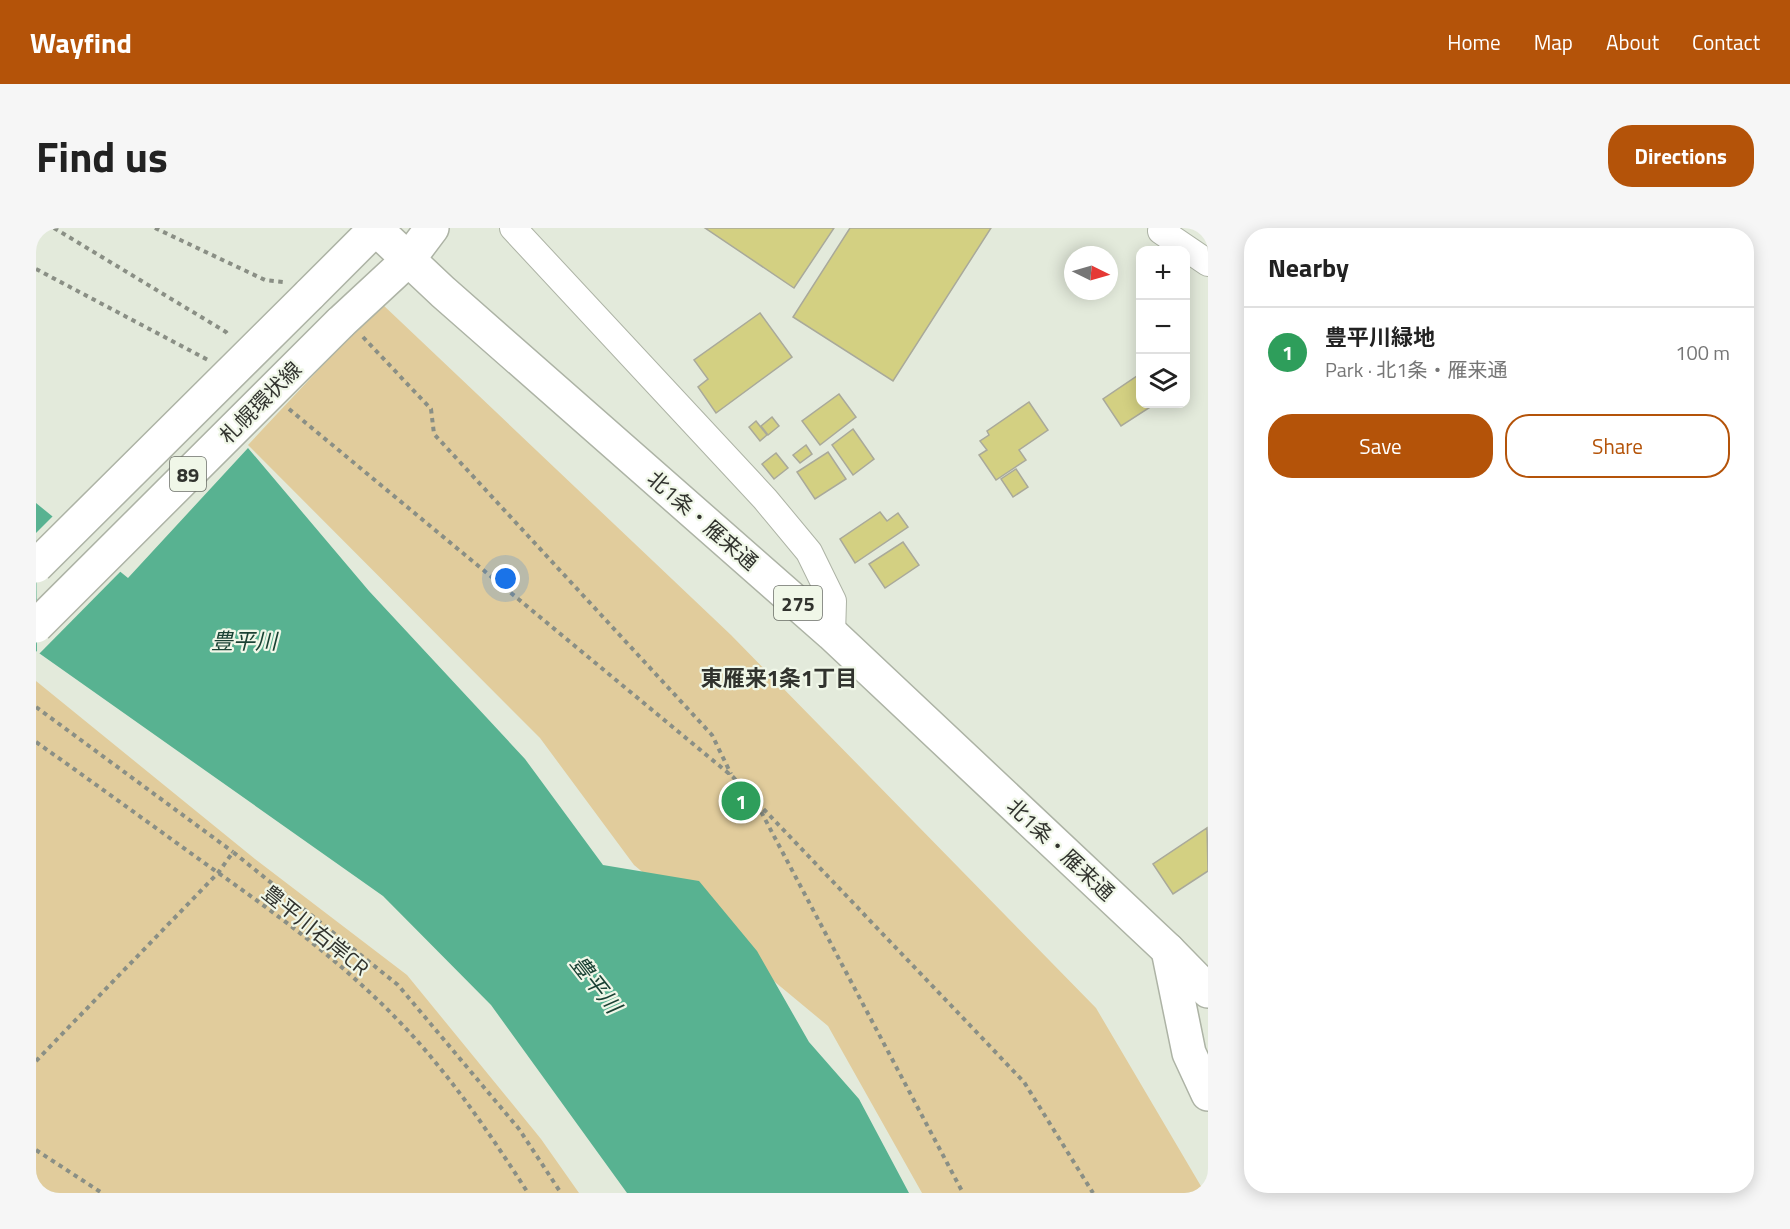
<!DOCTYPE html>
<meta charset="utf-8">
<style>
:root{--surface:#fff;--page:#f6f6f6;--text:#222;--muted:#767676;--line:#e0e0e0;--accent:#b45309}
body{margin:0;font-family:"Titillium Web","Noto Sans JP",sans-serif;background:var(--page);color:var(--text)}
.controls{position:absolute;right:18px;top:18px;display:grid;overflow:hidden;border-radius:12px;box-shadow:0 3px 15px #0003}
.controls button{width:54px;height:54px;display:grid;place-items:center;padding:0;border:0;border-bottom:2px solid var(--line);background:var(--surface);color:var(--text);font:30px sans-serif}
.compass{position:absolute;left:1028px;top:18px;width:54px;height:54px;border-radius:50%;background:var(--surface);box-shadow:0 3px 15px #0003;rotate:95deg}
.you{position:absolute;left:470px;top:351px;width:21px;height:21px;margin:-15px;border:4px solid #fff;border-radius:50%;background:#1a73e8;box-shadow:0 0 0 9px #1a73e833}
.badge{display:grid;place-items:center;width:39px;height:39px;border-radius:50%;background:var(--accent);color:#fff;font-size:20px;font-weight:700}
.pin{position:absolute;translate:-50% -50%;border:3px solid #fff;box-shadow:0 2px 6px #0006}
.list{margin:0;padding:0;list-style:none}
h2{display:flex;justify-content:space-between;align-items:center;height:78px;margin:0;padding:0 24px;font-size:26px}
h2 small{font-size:20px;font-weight:400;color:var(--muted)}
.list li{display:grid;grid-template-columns:39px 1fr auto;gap:18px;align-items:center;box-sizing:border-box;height:90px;padding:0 24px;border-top:2px solid var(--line)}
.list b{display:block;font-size:22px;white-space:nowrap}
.list p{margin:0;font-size:20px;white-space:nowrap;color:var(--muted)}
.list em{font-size:20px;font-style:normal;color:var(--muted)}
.actions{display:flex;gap:12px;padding:18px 24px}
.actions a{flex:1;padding:14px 0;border:2px solid var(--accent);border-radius:24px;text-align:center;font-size:21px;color:var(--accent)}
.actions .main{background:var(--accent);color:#fff}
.icon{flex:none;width:33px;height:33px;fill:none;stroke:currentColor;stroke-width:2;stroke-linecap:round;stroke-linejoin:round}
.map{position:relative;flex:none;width:1172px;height:965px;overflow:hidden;border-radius:24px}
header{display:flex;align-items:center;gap:36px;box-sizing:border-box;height:84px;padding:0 30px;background:var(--accent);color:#fff}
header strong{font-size:28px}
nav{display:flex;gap:33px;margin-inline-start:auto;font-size:21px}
.intro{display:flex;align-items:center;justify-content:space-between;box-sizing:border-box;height:144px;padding:0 36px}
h1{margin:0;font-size:42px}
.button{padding:15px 27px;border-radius:24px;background:var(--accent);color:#fff;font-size:21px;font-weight:700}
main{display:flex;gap:36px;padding:0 36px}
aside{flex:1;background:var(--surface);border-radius:24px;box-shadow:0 3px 15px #0003}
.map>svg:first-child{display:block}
.green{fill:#e1cc9c}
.water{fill:#58b291}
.pier{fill:#e3eadb}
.building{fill:#d3d082;stroke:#a9a99a;stroke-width:1.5}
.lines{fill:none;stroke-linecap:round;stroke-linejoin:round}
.minor-casing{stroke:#adb3a5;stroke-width:28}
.tertiary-casing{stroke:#adb3a5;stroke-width:36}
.primary-casing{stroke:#adb3a5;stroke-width:36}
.trunk-casing{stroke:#adb3a5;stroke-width:36}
.path{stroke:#8a8f85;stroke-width:4;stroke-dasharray:4.5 4.5;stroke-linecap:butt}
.minor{stroke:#fff;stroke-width:26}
.tertiary{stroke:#fff;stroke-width:33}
.primary{stroke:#fff;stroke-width:33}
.trunk{stroke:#fff;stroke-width:33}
.primary-bridge-casing{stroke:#adb3a5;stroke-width:36;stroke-linecap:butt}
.primary-bridge{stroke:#fff;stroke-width:33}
.labels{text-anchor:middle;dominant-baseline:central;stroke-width:4.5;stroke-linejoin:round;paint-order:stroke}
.shield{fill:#f0f7e8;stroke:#6a6e66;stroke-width:1.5}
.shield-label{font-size:20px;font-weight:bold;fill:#31332e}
.street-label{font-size:21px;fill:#31332e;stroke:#f0f7e8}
.water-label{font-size:22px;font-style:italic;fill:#1a4234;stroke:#f0f7e8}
.neighbourhood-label{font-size:22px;font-weight:bold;fill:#31332e;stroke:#f0f7e8}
</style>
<header>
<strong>Wayfind</strong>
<nav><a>Home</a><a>Map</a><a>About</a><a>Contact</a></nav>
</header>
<div class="intro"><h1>Find us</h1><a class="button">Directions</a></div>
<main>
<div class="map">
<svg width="1172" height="965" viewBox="0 0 1172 965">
<rect width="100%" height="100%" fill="#e3eadb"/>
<path class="green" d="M345,75L695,407L1060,780L1169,965H886L792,798L598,637L504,510L212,217Z
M0,453L219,631L371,747L505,911L543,965H0Z"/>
<path class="water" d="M212,220L333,363L489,531L567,637L663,653L721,723L773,814L823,871L873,965H591L455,777L347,668L0,423V275L92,350Z"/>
<path class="pier" d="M19,286L86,342L1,428L0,305Z"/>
<path class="building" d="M669,0H798L758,60Z
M814,0H955L857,153L757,89Z
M724,85L756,129L680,185L662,159L672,151L658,132Z
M1104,146V176H1119L1085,198L1067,171Z
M803,166L820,189L784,217L766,193Z
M993,174L1012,202L983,222L990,232L960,252L943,227L951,222L944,213L953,207L951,203Z
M736,189L743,198L732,207L725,198Z
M720,193L731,207L724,213L713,199Z
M817,201L838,231L817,247L796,217Z
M770,217L776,226L764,235L757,227Z
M792,224L810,251L779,271L761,244Z
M740,225L752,240L738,251L726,236Z
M980,241L992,259L977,269L965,251Z
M844,284L851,293L862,285L872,299L819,335L804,311Z
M867,314L883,337L849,360L833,336Z
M1171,600L1172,643L1137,666L1117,636Z"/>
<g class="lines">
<defs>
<path id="minor" d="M477,0L729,271L773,324L797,373L796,406
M1127,0L1125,3L1172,35"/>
<path id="tertiary" d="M1132,722L1153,825L1172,866"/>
<path id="primary" d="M273,67L340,0
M304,95L372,32L396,0"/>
<path id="trunk" d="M339,0L407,64L796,406L1132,722L1172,763"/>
</defs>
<use href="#minor" class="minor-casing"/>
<use href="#tertiary" class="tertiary-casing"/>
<use href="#primary" class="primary-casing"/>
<use href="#trunk" class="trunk-casing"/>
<path class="path" d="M18,0L190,104L193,108
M119,0L229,52L247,54
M0,41L172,132
M327,109L395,181L398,206L676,507L695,546
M253,181L697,549L988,854L1057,965
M0,479L197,624
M0,514C61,557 121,601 181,644C242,687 301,731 354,784C408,838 451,901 492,965
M721,576L927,965
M0,833L182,645L197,624L362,757L483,901L525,965
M0,922L66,965"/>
<use href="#minor" class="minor"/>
<use href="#tertiary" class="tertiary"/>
<use href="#primary" class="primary"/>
<use href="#trunk" class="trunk"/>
<defs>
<path id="primary-bridge" d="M0,338L273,67
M0,398L304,95"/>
</defs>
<use href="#primary-bridge" class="primary-bridge-casing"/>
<use href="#primary-bridge" class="primary-bridge"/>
</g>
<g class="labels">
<g class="shield">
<rect x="134" y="229" width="36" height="34" rx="4.5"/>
<rect x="738" y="358" width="48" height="34" rx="4.5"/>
</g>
<g class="shield-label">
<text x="152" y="246">89</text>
<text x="762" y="375">275</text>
</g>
<g class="street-label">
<text transform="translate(224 174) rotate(-45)">札幌環状線</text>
<text transform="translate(667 292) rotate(41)">北1条・雁来通</text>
<text transform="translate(1025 621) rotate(43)">北1条・雁来通</text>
<text transform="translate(280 702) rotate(39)">豊平川右岸CR</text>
</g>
<g class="water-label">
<text x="208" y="413">豊平川</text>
<text transform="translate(560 756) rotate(52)">豊平川</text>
</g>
<g class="neighbourhood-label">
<text x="743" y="450">東雁来1条1丁目</text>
</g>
</g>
</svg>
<div class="controls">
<button>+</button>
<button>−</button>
<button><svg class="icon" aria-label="layers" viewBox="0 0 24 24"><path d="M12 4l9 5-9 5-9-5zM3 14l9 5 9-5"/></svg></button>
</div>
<svg class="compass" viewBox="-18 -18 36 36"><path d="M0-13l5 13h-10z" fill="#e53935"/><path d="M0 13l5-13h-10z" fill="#767676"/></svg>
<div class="you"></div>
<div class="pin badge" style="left:705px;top:573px;background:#2e9e5b">1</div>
</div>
<aside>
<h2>Nearby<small></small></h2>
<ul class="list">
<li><span class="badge" style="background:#2e9e5b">1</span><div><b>豊平川緑地</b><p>Park · 北1条・雁来通</p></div><em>100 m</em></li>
</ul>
<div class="actions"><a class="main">Save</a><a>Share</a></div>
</aside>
</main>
